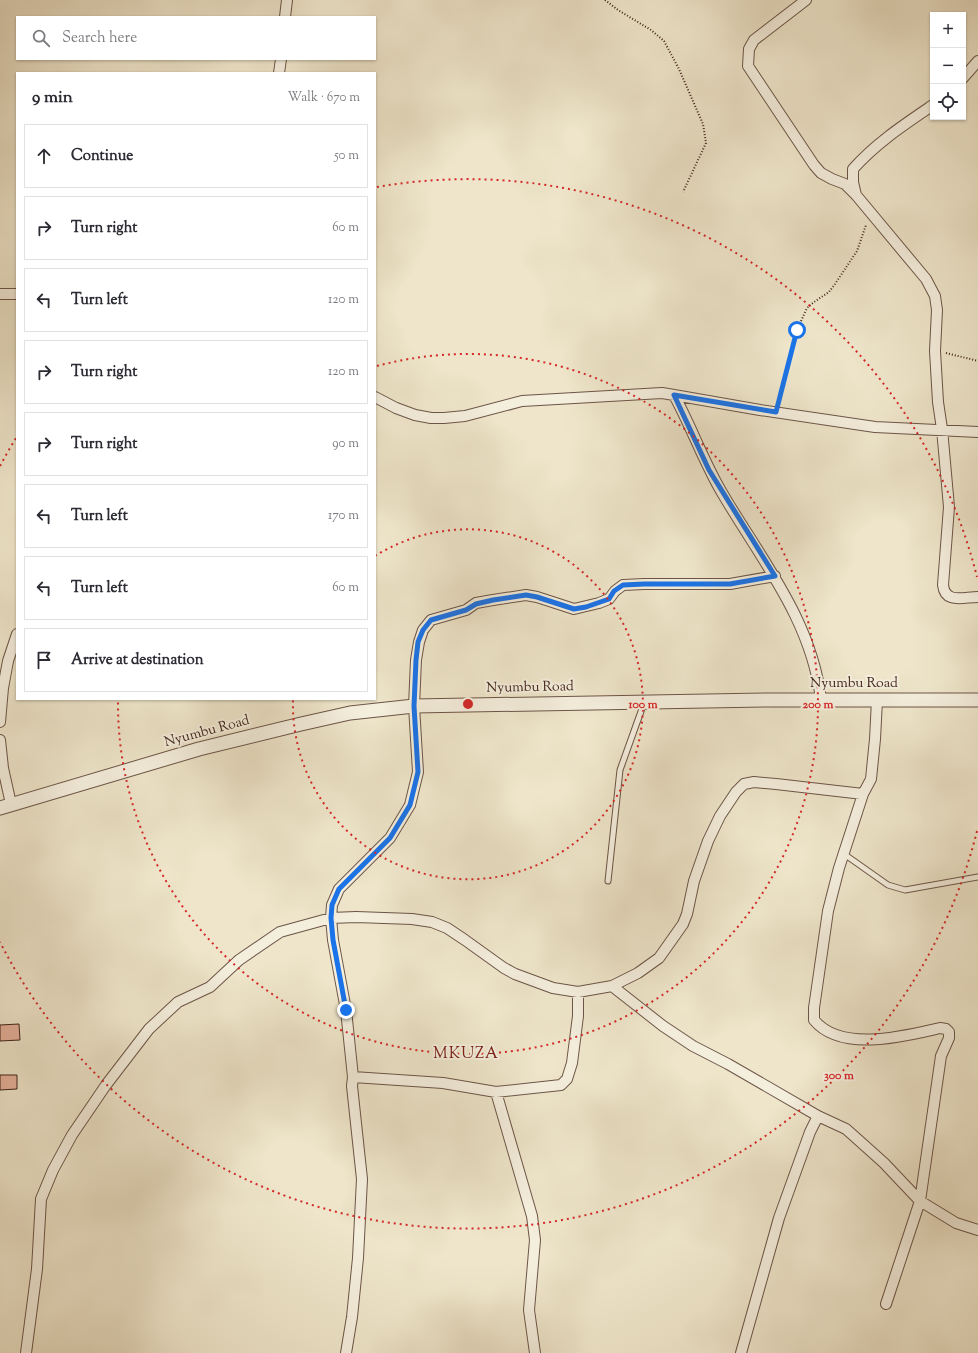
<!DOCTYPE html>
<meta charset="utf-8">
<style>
:root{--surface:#fff;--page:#f2f2f3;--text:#2b2b33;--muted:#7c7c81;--line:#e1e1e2}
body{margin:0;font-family:"Sorts Mill Goudy",serif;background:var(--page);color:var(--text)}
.controls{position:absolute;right:12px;top:12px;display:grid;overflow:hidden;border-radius:0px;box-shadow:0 1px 3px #0004}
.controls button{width:36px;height:36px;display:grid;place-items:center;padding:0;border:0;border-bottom:1px solid var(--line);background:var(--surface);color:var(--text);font:20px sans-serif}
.stop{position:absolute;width:12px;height:12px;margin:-9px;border:3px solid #1a73e8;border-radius:50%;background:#fff}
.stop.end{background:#1a73e8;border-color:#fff;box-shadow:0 1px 4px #0008}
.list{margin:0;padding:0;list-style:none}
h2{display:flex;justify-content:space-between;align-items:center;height:52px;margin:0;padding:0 16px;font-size:17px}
h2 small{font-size:13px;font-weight:400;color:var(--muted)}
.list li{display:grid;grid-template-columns:26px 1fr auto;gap:12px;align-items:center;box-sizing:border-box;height:64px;margin:0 8px 8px;padding:0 8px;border:1px solid var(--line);border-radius:0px}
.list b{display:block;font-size:15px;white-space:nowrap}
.list em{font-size:13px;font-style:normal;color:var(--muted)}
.icon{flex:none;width:22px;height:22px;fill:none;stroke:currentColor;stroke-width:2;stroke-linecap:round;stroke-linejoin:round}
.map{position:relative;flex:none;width:978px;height:1353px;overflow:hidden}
.search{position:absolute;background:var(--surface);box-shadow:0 1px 3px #0004;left:16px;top:16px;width:360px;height:44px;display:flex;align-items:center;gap:10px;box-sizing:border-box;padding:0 14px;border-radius:0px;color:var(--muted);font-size:15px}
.panel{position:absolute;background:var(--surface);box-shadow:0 1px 3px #0004;left:16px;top:72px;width:360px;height:628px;border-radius:0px}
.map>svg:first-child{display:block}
.building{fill:#e4b09b;stroke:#41251b}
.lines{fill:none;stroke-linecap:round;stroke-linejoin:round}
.service-casing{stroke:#6c5547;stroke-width:7}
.minor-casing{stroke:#6c5547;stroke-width:12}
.tertiary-casing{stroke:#6c5547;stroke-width:15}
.path{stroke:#41251b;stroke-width:2;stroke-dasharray:1 2;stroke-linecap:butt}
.service{stroke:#f4eedd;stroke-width:5}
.minor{stroke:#f4eedd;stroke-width:10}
.tertiary{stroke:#f4eedd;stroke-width:13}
.route{stroke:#1a73e8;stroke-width:5}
.ring{fill:none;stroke:#d62828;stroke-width:2;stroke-dasharray:2 4}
.labels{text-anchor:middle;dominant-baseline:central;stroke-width:4;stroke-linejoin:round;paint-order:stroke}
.street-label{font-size:14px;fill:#41251b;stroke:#f4eedd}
.quarter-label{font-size:16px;letter-spacing:1px;fill:#7a1f14;stroke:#f4eedd}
.centre{fill:#d62828;stroke:#f4eedd;stroke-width:2}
.ring-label{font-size:12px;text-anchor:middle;font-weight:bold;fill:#d62828;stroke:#f4eedd;stroke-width:4;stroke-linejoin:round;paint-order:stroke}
</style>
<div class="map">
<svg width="978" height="1353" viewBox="0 0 978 1353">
<rect width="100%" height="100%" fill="#eee5ca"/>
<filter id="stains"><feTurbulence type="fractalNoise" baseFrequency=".005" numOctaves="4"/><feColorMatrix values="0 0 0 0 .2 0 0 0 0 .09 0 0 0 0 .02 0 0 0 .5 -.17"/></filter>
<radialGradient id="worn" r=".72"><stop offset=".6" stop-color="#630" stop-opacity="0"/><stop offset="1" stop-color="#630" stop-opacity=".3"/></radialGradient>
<path class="building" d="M19,1024L20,1040L0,1041V1025Z
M0,1075H17V1089L0,1090Z"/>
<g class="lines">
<defs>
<path id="service" d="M844,854L888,885L905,890L978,877
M608,881L620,770L644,703"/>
<path id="minor" d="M806,0L754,40L749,49L748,66L814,165L821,173L832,179L845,184L856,195L926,279L935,296L937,310L935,351L938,402L942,429L949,507L943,585C945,604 963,597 978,597
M285,17L287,0
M279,73L281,59
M963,78L978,61
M856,195L853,182V169C876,143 905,124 933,105
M0,294H17
M674,395L760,410L875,427L978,432
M375,397L396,408L415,415L431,418H444L465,416L522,401L662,393L674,395C691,426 703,460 721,491C760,558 812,620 821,700
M877,700L875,739L871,779L863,794L839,868L828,911L814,1008V1020C841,1053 905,1036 940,1028L946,1029L949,1032V1038L941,1056L920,1201L886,1304
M0,722L3,688L8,661L17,634
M0,740L3,768L11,804
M612,986L663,1026L693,1046L728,1064L818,1116L810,1132L779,1218L741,1353
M353,1077L443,1083L496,1092L561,1085L567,1079L572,1063L578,1016V992
M496,1092L532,1216L535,1240L529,1310L535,1353
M818,1116L846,1129L855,1137L884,1163L920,1201L956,1223L978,1230
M26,1353L37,1269L41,1199L53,1170L72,1135L106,1085L149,1029L178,1002L210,987L239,960L280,932L331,918L356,917L412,919L432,922L447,928L465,940L504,968L515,974L553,988L578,992L612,986L638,973L659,958L683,924L687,914L694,881L708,841L720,816L736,792L744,784L754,782L776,784L863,794
M346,1353L352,1317L358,1258L362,1179L352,1086L353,1077L346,1010L333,940L331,918L332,905L339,889L390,838L410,805L418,772L414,706L416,660L419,642L423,630L431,620L466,610L476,603L493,600L526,595L537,597L574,609L599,603L609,599L615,591L623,585L644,584H730L775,576"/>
<path id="tertiary" d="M0,808L199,749L301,724L350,713L414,706L766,700H978"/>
</defs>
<use href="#service" class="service-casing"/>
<use href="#minor" class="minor-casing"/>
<use href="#tertiary" class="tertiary-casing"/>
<path class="path" d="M605,0L618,10L651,30L664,41L679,69L703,124L706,143L683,192
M946,353L978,361
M779,402L797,330L807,308L814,302L829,292L835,284L857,251L866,225"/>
<use href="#service" class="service"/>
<use href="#minor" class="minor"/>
<use href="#tertiary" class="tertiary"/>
</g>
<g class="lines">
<path class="route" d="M346,1010L333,940L331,918L332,905L339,889L390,838L410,805L418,772L414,706L416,660L418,642L423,630L431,620L466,610L476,604L493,600L526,595L537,597L574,609L586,607L609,599L614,591L623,585L644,584H730L775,576L709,470L674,395L776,412L797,330"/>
</g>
<g class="ring">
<path d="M375 556A175 175 0 1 1 293 699"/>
<path d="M377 366A350 350 0 1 1 118 701"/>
<path d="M977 831A525 525 0 0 1 0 942M0 466A525 525 0 0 1 16 438M377 187A525 525 0 0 1 977 577"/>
</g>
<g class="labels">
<g class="street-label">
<text x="854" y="684">Nyumbu Road</text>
<text transform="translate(530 688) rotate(-1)">Nyumbu Road</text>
<text transform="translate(207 732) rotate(-15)">Nyumbu Road</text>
</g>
<g class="quarter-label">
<text x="466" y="1054">MKUZA</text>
</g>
</g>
<circle cx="468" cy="704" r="6" class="centre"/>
<g class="ring-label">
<text x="643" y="708">100 m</text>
<text x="818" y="708">200 m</text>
<text x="839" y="1079">300 m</text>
</g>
<rect width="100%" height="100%" filter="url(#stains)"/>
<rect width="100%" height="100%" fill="url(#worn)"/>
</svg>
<div class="controls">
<button>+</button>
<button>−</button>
<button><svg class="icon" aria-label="locate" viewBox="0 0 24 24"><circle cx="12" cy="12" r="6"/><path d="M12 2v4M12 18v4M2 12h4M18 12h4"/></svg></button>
</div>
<div class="stop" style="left:797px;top:330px"></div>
<div class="stop end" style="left:346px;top:1010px"></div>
<div class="search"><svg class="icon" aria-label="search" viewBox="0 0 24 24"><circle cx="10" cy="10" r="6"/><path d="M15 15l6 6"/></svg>Search here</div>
<section class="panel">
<h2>9 min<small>Walk · 670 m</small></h2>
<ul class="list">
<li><svg class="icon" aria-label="ahead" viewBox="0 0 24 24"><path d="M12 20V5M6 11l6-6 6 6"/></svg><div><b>Continue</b></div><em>50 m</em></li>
<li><svg class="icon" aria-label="right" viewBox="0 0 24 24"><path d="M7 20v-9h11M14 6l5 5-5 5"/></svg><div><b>Turn right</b></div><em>60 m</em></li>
<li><svg class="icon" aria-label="left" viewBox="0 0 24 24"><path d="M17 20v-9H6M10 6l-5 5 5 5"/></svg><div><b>Turn left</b></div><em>120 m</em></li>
<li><svg class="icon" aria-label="right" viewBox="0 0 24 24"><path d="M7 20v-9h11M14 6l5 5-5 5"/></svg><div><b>Turn right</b></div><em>120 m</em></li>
<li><svg class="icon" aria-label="right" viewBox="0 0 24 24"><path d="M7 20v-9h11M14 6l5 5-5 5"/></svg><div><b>Turn right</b></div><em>90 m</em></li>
<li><svg class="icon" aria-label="left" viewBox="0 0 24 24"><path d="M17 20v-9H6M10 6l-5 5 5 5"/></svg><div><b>Turn left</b></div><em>170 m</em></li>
<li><svg class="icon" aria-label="left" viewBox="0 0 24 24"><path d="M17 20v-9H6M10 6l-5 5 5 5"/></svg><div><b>Turn left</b></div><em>60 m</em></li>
<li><svg class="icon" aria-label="arrive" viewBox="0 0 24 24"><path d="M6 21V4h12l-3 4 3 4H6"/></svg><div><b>Arrive at destination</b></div></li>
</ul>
</section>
</div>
